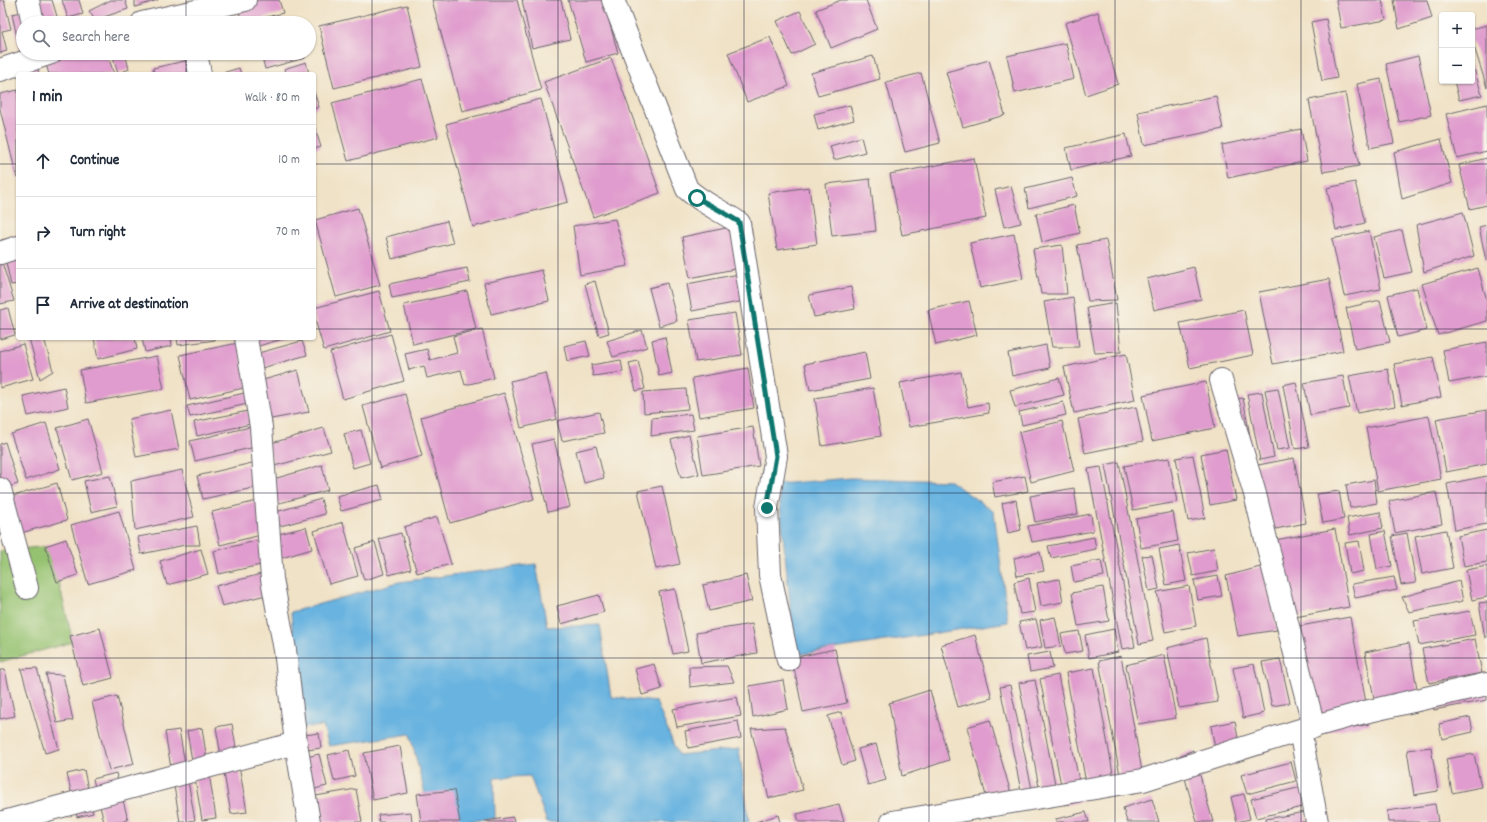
<!DOCTYPE html>
<meta charset="utf-8">
<style>
:root{--surface:#fff;--page:#f6f6f7;--text:#1f2937;--muted:#747a83;--line:#e0e1e3}
body{margin:0;font-family:Dekko,sans-serif;background:var(--page);color:var(--text)}
.controls{position:absolute;right:12px;top:12px;display:grid;overflow:hidden;border-radius:4px;box-shadow:0 1px 3px #0004}
.controls button{width:36px;height:36px;display:grid;place-items:center;padding:0;border:0;border-bottom:1px solid var(--line);background:var(--surface);color:var(--text);font:20px sans-serif}
.stop{position:absolute;width:12px;height:12px;margin:-9px;border:3px solid #0f766e;border-radius:50%;background:#fff}
.stop.end{background:#0f766e;border-color:#fff;box-shadow:0 1px 4px #0008}
.list{margin:0;padding:0;list-style:none}
h2{display:flex;justify-content:space-between;align-items:center;height:52px;margin:0;padding:0 16px;font-size:17px}
h2 small{font-size:13px;font-weight:400;color:var(--muted)}
.list li{display:grid;grid-template-columns:26px 1fr auto;gap:12px;align-items:center;box-sizing:border-box;height:72px;padding:0 16px;border-top:1px solid var(--line)}
.list b{display:block;font-size:15px;white-space:nowrap}
.list em{font-size:13px;font-style:normal;color:var(--muted)}
.icon{flex:none;width:22px;height:22px;fill:none;stroke:currentColor;stroke-width:2;stroke-linecap:round;stroke-linejoin:round}
.map{position:relative;flex:none;width:1487px;height:822px;overflow:hidden}
.search{position:absolute;background:var(--surface);box-shadow:0 1px 3px #0004;left:16px;top:16px;width:300px;height:44px;display:flex;align-items:center;gap:10px;box-sizing:border-box;padding:0 14px;border-radius:22px;color:var(--muted);font-size:15px}
.panel{position:absolute;background:var(--surface);box-shadow:0 1px 3px #0004;left:16px;top:72px;width:300px;height:268px;border-radius:4px}
.map>svg:first-child{display:block}
.green{fill:#95c270;stroke:#5c7256}
.water{fill:#68b3e0;stroke:#456a8e}
.building{fill:#e09cce}
.lines{fill:none;stroke-linecap:round;stroke-linejoin:round}
.minor-casing{stroke:#6a656c;stroke-width:24}
.minor{stroke:#fff;stroke-width:22}
.route{stroke:#0f766e;stroke-width:5}
.grid{fill:none;stroke:#22223b;stroke-width:1;stroke-opacity:0.55}
</style>
<div class="map">
<svg width="1487" height="822" viewBox="0 0 1487 822">
<rect width="100%" height="100%" fill="#f7f3e8"/>
<filter id="ink" filterUnits="userSpaceOnUse"><feTurbulence type="fractalNoise" baseFrequency=".025" numOctaves="2"/><feDisplacementMap in="SourceGraphic" scale="8" xChannelSelector="R" yChannelSelector="G"/><feConvolveMatrix kernelMatrix="1 2 1 2 8 2 1 2 1" color-interpolation-filters="sRGB"/></filter>
<filter id="wash" filterUnits="userSpaceOnUse"><feTurbulence type="fractalNoise" baseFrequency=".012" numOctaves="4" result="noise"/><feDisplacementMap in="SourceGraphic" scale="16" xChannelSelector="R" yChannelSelector="G"/><feGaussianBlur stdDeviation="0.9" result="paint"/><feColorMatrix in="noise" values="0 0 0 0 0 0 0 0 0 0 0 0 0 0 0 0 0 1.4 0 .05"/><feComposite in="paint" operator="in"/></filter>
<g filter="url(#wash)">
<rect width="100%" height="100%" fill="#f0e2c6"/>
<path class="green" d="M50,546L73,642L0,662V551Z"/>
<path class="water" d="M851,478L950,481L994,512L1008,622L795,655L778,484Z
M536,564L547,627L600,625L611,697L656,702L678,755L739,749L749,822H547L530,776L494,778L495,818L463,822H432L410,734L329,746L323,726L300,728L291,612L399,582Z"/>
<g id="blocks">
<path class="building" d="M0,0H4L11,29L2,31L7,51L0,53Z
M34,0H52L59,23H41Z
M62,0H79L83,14L68,18Z
M111,0H125L128,9L95,20L89,11Z
M135,0H158L135,7Z
M236,0H279L283,13L242,23Z
M432,0H517L541,90L462,111Z
M522,0H561L570,39L532,48Z
M568,0H603L618,53L586,62Z
M841,0H866L877,29L831,48L816,10Z
M1336,0H1382L1386,20L1341,28Z
M1394,0H1427L1432,18L1399,29Z
M407,5L422,67L334,88L319,26Z
M26,11L23,23V53H34L39,74H25L12,14Z
M800,11L815,44L792,55L777,21Z
M1098,12L1118,84L1086,95L1065,23Z
M232,18L233,23H216Z
M1326,19L1337,78L1322,81L1311,22Z
M1487,25V88L1472,40V29Z
M770,37L789,86L747,102L728,53Z
M1066,43L1074,79L1015,93L1007,56Z
M42,53H107L114,74H49Z
M112,53H125L129,69L118,74Z
M261,53H304L305,58L265,69Z
M873,56L880,79L818,96L811,73Z
M1418,56L1431,115L1399,122L1386,64Z
M611,58L660,193L593,217L544,82Z
M194,59L197,74H154L153,68Z
M989,60L1005,115L963,127L946,72Z
M306,62L309,74H286L284,69Z
M1472,62L1482,95L1459,100L1454,81H1472Z
M239,68L241,74H219Z
M921,73L940,143L905,152L886,82Z
M422,79L438,137L348,161L332,103Z
M1381,79L1394,143L1370,148L1357,84Z
M18,90V178H17L0,109V94Z
M314,92L319,107L314,109Z
M1345,93L1359,166L1323,172L1309,100Z
M1216,96L1223,129L1144,145L1138,112Z
M541,99L568,202L473,227L446,124Z
M1487,104V151L1457,158L1446,114Z
M850,105L854,120L818,130L814,114Z
M314,125L321,147L314,149Z
M1301,129L1307,161L1228,178L1222,145Z
M1126,134L1131,156L1071,170L1066,148Z
M861,137L865,152L834,160L830,146Z
M1441,139L1452,183L1402,199L1394,152Z
M974,158L986,218L902,235L890,174Z
M1487,158V205L1470,209L1459,165Z
M1072,178L1077,196L1029,208L1025,189Z
M870,179L876,231L832,236L826,184Z
M1355,182L1365,223L1336,230L1327,188Z
M1011,186L1021,223L1004,227L995,190Z
M809,187L817,244L777,250L768,193Z
M1074,205L1080,233L1042,242L1036,214Z
M358,208L380,285L336,297L315,220Z
M1463,212L1474,256L1424,272L1416,225Z
M615,219L628,266L580,275L573,226Z
M447,221L453,243L392,259L386,237Z
M1487,225V261H1486L1479,227Z
M731,227L739,268L690,278L682,237Z
M1402,230L1412,272L1384,278L1374,237Z
M1369,231L1381,289L1344,296L1332,239Z
M1014,234L1023,279L980,288L970,243Z
M18,236V284L11,285L1,240Z
M1106,240L1117,300L1088,301L1077,245Z
M1062,245L1067,294H1041L1033,249Z
M0,256L14,301L0,304Z
M1194,267L1201,299L1154,310L1147,279Z
M467,268L470,282L392,298L389,284Z
M1478,268L1487,301V321L1438,335L1422,284Z
M542,270L549,301L491,314L484,283Z
M739,274L744,301L692,311L687,284Z
M1329,279L1343,351L1273,364L1259,292Z
M595,281L609,333L599,336L585,284Z
M667,283L677,321L659,326L649,288Z
M851,287L855,309L814,317L809,295Z
M1417,288L1427,330L1398,337L1388,295Z
M379,291L390,331L324,350L314,316V308Z
M467,291L476,329L413,344L404,305Z
M1073,297L1079,347H1052L1044,302Z
M1380,300L1390,342L1355,349L1346,308Z
M969,301L977,335L936,345L928,310Z
M1116,303L1121,352L1095,353L1087,308Z
M8,308L15,335L0,339V310Z
M1244,310L1253,355L1190,368L1180,323Z
M735,313L742,355L696,362L689,320Z
M482,329L494,378L465,385L461,370L427,378L424,366L409,370L405,354L427,349L430,360L457,353L453,336Z
M642,330L647,347L613,357L607,341Z
M391,334L404,381L343,399L330,352Z
M665,337L672,373L659,376L652,340Z
M29,338H44L53,371L40,379Z
M94,338H135L137,349L98,359Z
M142,338H171L172,346L145,352Z
M177,338H215V340L178,345Z
M247,338H286L248,349Z
M302,341L307,355L248,372L244,357Z
M586,341L590,356L567,361L564,346Z
M1487,342V376L1449,383L1443,350Z
M238,343L248,387L190,400L180,355Z
M23,344L33,379L0,388V351Z
M1046,345L1050,368L1012,376L1008,353Z
M865,352L870,379L810,390L805,364Z
M1126,354L1135,400L1074,413L1064,367Z
M157,356L164,389L86,403L80,370Z
M1433,357L1441,397L1402,405L1394,364Z
M621,360L623,372L593,376L591,365Z
M638,361L645,389L636,391L629,363Z
M748,368L754,408L699,417L692,378Z
M1388,369L1395,406L1357,413L1349,376Z
M298,370L309,412L266,420L260,381Z
M961,372L968,407L988,403L989,413L909,427L900,383Z
M546,373L557,419L521,428L510,381Z
M1343,376L1349,408L1310,415L1304,383Z
M1059,378L1064,395L1015,407L1010,390Z
M1206,382L1215,428L1152,441L1143,395Z
M1296,382L1309,447L1295,449L1283,385Z
M64,387L68,407L28,416L23,396Z
M873,388L881,436L822,446L815,398Z
M1278,388L1290,448L1277,450L1265,390Z
M686,389L688,409L644,413L643,392Z
M249,392L252,403L190,417L187,406Z
M1262,392L1274,457L1260,460L1247,394Z
M504,393L534,499L450,523L421,417Z
M405,394L422,456L380,468L363,406Z
M1243,398L1254,458L1232,400Z
M1063,402L1066,415L1022,425L1019,412Z
M1136,407L1143,441L1085,453L1078,419Z
M171,410L179,449L136,457L129,419Z
M1487,410V464L1446,472L1436,419Z
M248,411L251,424L197,436L194,422Z
M599,412L604,433L562,441L557,421Z
M691,414L694,430L651,436L652,418Z
M1429,416L1441,479L1378,491L1366,428Z
M88,419L103,472L72,480L57,428Z
M1062,421L1074,471L1031,482L1019,432Z
M46,423L60,469L26,480L11,434Z
M250,427L255,447L195,461L190,441Z
M753,427L759,466L703,475L697,436Z
M324,428L331,451L274,466L268,444Z
M361,430L370,463L353,468L344,434Z
M689,435L699,474L681,478L671,440Z
M554,439L570,507L548,512L532,444Z
M5,442L18,484L4,488L0,474V444Z
M596,446L604,478L584,483L576,451Z
M1226,449L1236,500L1210,505L1201,454Z
M1193,455L1205,518L1188,521L1176,458Z
M1169,458L1177,502L1133,510L1124,466Z
M1294,458L1306,523L1255,533L1243,468Z
M256,462L262,486L203,499L197,476Z
M1119,462L1153,641L1139,644L1105,465Z
M322,465L328,490L276,504L270,480Z
M1101,467L1135,647L1122,649L1088,469Z
M182,470L194,517L135,530L131,481Z
M110,476L117,506L91,512L84,481Z
M1025,476L1028,491L995,497L992,482Z
M1487,476V524L1455,530L1447,484Z
M1374,480L1377,503L1350,508L1346,485Z
M57,483L67,520L10,536L0,500Z
M379,485L383,500L341,511L337,496Z
M662,486L680,564L656,569L638,491Z
M1074,488L1078,514L1035,522L1030,496Z
M1339,491L1344,519L1323,523L1317,494Z
M1436,492L1442,524L1395,533L1389,501Z
M321,499L325,514L273,528L269,514Z
M1016,500L1021,530L1008,533L1002,503Z
M257,501L265,534L220,545L212,512Z
M119,511L136,570L88,584L71,525Z
M1173,512L1178,541L1141,548L1136,519Z
M1380,512L1383,528L1350,535L1347,518Z
M1091,514L1093,531L1032,542L1028,526Z
M437,517L451,564L417,573L404,527Z
M343,522L358,576L329,584L314,531Z
M197,526L200,545H185L141,554L138,537Z
M306,527L312,549L278,559L271,536Z
M1335,529L1349,607L1279,620L1264,542Z
M1446,530L1453,568L1422,574L1415,536Z
M1487,530V562L1464,566L1458,536Z
M1385,531L1392,566L1377,569L1371,534Z
M401,533L411,569L389,575L379,539Z
M1407,533L1416,583L1401,585L1392,536Z
M1094,537L1096,549L1051,558L1048,546Z
M66,539L78,575L57,582L45,546Z
M260,540L265,564L219,574L214,551Z
M1359,541L1364,571L1350,574L1345,543Z
M375,542L384,574L364,580L355,548Z
M1179,545L1186,581L1166,585L1159,549Z
M1214,548L1218,571L1193,576L1188,553Z
M201,549L208,574L167,585L160,561Z
M1040,552L1044,571L1017,576L1014,558Z
M1152,555L1159,589L1149,591L1142,556Z
M1101,560L1104,576L1074,582L1071,566Z
M1264,566L1277,630L1238,636L1226,576Z
M1487,566V597L1472,600L1466,570Z
M261,574L266,595L222,606L216,586Z
M746,575L752,601L709,611L703,585Z
M1218,576L1222,596L1198,600L1194,580Z
M1394,577L1397,590L1355,598L1352,584Z
M1029,578L1035,612L1020,614L1014,582Z
M1059,579L1063,602L1041,606L1037,583Z
M1459,581L1463,601L1409,612L1402,597Z
M1189,586L1196,626L1165,632L1157,592Z
M1103,587L1109,621L1078,626L1072,593Z
M675,589L688,651L673,654L659,592Z
M599,595L604,612L561,624L557,606Z
M1487,602V637L1485,638L1479,603Z
M1470,611L1475,635L1419,645L1414,621Z
M1055,617L1061,646L1045,648L1040,620Z
M1350,617L1370,724L1309,735L1289,628Z
M1036,619L1042,647L1025,650L1019,622Z
M752,624L757,653L701,663L696,633Z
M100,628L113,678L83,686L70,636Z
M1114,629L1118,652L1089,658L1085,635Z
M1079,631L1083,651L1065,654L1061,634Z
M975,635L992,698L958,707L941,645Z
M1206,638L1218,702L1179,708L1167,648Z
M1475,639L1482,673L1429,683L1422,649Z
M1409,643L1421,711L1378,719L1365,652Z
M835,649L847,703L803,712L792,658Z
M1050,652L1053,668L1030,672L1027,656Z
M1164,655L1176,718L1138,724L1126,665Z
M1121,656L1144,782L1122,786L1099,661Z
M1280,659L1290,703L1272,706L1262,662Z
M654,664L662,689L642,695L635,669Z
M1254,664L1264,713L1243,718L1233,668Z
M727,666L734,682L690,687L689,667Z
M37,668L59,749L45,753L21,669Z
M1094,668L1115,784L1087,789L1066,673Z
M0,670H5L15,716L0,719Z
M46,674L63,675L73,720L57,723Z
M1058,675L1083,801L1065,805L1040,679Z
M783,680L788,709L753,717L749,686Z
M1035,680L1055,784L1039,787L1019,683Z
M1010,685L1033,794L1022,796L1000,687Z
M1487,686V700L1434,710L1430,689Z
M930,690L949,760L902,776L889,703Z
M117,696L134,764L109,770L92,702Z
M737,697L741,716L677,727L673,709Z
M841,712L855,761L842,765L828,716Z
M1470,717L1473,732L1442,739L1439,724Z
M990,720L1012,797L988,803L967,727Z
M738,721L741,738L688,748L685,731Z
M1235,721L1241,756L1217,760L1211,726Z
M232,724L247,812L231,814L216,727Z
M785,727L803,790L769,798L751,729Z
M202,728L216,818L202,820L187,731Z
M179,730L195,820L184,822H180L165,732Z
M319,733L321,748L300,751L298,736Z
M876,744L886,780L868,785L858,749Z
M400,746L408,793L373,800L364,753Z
M1431,747L1438,791L1414,795L1407,750Z
M349,750L355,776L334,781L328,755Z
M1193,750L1213,822H1197L1179,756Z
M319,754L327,786L306,791L299,759Z
M1474,754L1481,787L1452,793L1446,759Z
M1291,762L1296,781L1247,794L1241,775Z
M84,770L93,813L77,817L67,774Z
M116,773L128,820L121,822H104L93,779Z
M1302,787L1306,806L1256,818L1251,799Z
M356,789L362,822H309L304,798Z
M454,790L460,822H421L417,794Z
M1244,794L1250,819L1237,822L1231,797Z
M1152,799L1159,822H1127L1123,808Z
M839,804L844,822H799L797,814Z
M1435,804L1438,822H1388L1387,811Z
M411,812L412,822H379L378,815Z
M1086,812L1089,822H1056V819Z
M1305,812L1307,822H1266V819Z
M778,815L780,822H756Z
M513,817L514,822H485V821Z"/>
</g>
</g>
<g filter="url(#ink)">
<use href="#blocks" fill-opacity="0" stroke="#6a656c" stroke-width="1"/>
<g class="lines">
<defs>
<path id="minor" d="M28,0L33,23
M613,0L687,189C702,203 722,211 739,223L776,456L767,508L770,575L788,660
M142,23L245,0
M196,53L200,74
M0,70L51,53
M0,253L18,247
M246,338L261,427L272,579L285,650L296,743L309,822
M1221,380L1255,494L1272,564L1314,727
M0,489L27,588
M1300,730L1317,822
M3,822L296,743
M892,822L1143,780L1300,730L1365,712L1487,684"/>
</defs>
<use href="#minor" class="minor-casing"/>
<use href="#minor" class="minor"/>
</g>
</g>
<g class="lines" filter="url(#ink)">
<path class="route" d="M697,198L721,211L739,222L776,456L767,508"/>
</g>
<path class="grid" d="M186,0V23M372,0V822M558,0V822M744,0V822M929,0V822M1115,0V822M1301,0V822M186,53V74M0,164H18M314,164H1487M0,329H18M314,329H1487M186,338V822M0,493H1487M0,658H1487"/>
</svg>
<div class="controls">
<button>+</button>
<button>−</button>
</div>
<div class="stop" style="left:697px;top:198px"></div>
<div class="stop end" style="left:767px;top:508px"></div>
<div class="search"><svg class="icon" aria-label="search" viewBox="0 0 24 24"><circle cx="10" cy="10" r="6"/><path d="M15 15l6 6"/></svg>Search here</div>
<section class="panel">
<h2>1 min<small>Walk · 80 m</small></h2>
<ul class="list">
<li><svg class="icon" aria-label="ahead" viewBox="0 0 24 24"><path d="M12 20V5M6 11l6-6 6 6"/></svg><div><b>Continue</b></div><em>10 m</em></li>
<li><svg class="icon" aria-label="right" viewBox="0 0 24 24"><path d="M7 20v-9h11M14 6l5 5-5 5"/></svg><div><b>Turn right</b></div><em>70 m</em></li>
<li><svg class="icon" aria-label="arrive" viewBox="0 0 24 24"><path d="M6 21V4h12l-3 4 3 4H6"/></svg><div><b>Arrive at destination</b></div></li>
</ul>
</section>
</div>
